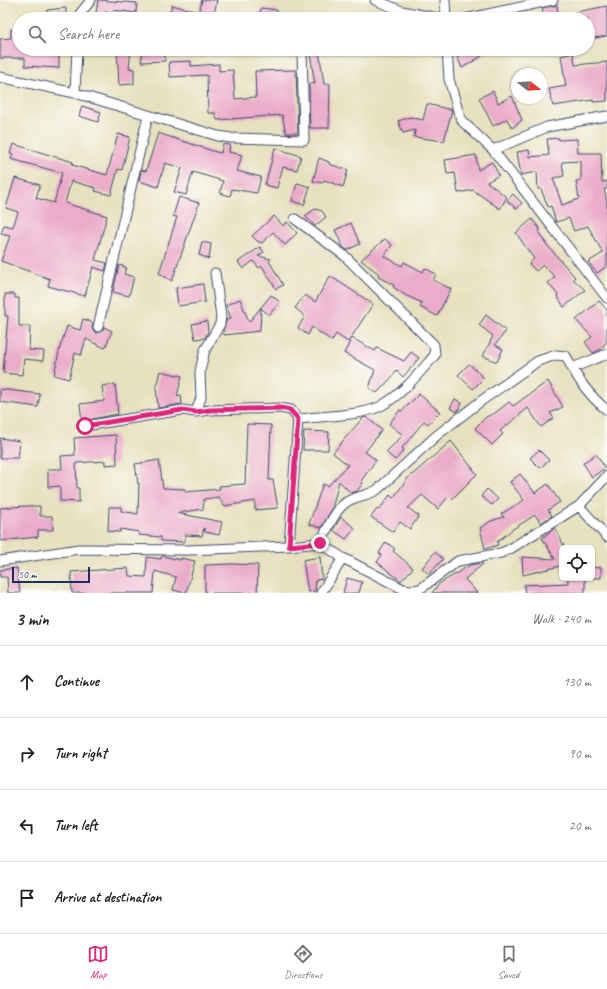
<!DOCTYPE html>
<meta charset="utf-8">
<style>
:root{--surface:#fff;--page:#f6f6f6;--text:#202124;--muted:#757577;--line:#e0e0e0;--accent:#db2777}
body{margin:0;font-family:Caveat,sans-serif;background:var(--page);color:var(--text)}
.controls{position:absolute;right:12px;bottom:12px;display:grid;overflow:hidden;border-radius:6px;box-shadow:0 1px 3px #0004}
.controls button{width:36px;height:36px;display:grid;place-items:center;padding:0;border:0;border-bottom:1px solid var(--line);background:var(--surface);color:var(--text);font:20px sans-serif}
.compass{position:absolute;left:511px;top:68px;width:36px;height:36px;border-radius:50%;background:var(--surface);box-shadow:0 1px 3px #0004;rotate:107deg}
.scale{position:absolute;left:12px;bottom:10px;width:78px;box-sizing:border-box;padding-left:4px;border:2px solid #1b2f5e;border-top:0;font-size:11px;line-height:14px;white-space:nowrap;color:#1b2f5e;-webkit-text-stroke:3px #fdfcf7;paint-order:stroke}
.stop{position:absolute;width:12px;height:12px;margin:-9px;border:3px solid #db2777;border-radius:50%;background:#fff}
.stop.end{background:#db2777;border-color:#fff;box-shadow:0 1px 4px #0008}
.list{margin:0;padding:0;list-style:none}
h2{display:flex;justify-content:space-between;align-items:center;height:52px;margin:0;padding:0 16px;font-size:17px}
h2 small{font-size:13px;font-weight:400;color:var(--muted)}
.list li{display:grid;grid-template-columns:26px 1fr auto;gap:12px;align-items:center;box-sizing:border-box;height:72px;padding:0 16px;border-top:1px solid var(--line)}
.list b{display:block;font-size:15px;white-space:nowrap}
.list em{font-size:13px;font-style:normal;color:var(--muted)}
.icon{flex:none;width:22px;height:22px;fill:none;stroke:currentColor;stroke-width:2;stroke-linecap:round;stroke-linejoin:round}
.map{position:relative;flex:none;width:607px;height:593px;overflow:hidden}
.search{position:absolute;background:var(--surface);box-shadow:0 1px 3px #0004;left:12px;right:12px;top:12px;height:44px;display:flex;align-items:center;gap:10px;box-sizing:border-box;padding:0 14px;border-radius:22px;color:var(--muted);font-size:15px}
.sheet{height:340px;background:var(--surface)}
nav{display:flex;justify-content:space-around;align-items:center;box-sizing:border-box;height:56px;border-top:1px solid var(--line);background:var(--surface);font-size:11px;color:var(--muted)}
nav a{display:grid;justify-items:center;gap:2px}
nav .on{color:var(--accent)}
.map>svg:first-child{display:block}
.building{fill:#ebabc9;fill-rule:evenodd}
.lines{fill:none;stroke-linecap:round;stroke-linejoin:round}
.minor-casing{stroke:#3a4a6d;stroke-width:11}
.minor{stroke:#fff;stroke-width:9}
.route{stroke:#db2777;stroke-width:5}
</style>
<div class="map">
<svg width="607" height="593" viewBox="0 0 607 593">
<rect width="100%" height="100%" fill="#fdfcf7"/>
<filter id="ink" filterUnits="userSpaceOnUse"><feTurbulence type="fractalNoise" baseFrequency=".025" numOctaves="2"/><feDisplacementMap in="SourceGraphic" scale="8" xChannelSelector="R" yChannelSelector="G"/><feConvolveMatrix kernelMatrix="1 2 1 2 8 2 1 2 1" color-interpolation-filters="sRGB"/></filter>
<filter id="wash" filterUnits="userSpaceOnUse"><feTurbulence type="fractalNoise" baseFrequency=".012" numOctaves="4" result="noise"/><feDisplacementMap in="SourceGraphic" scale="16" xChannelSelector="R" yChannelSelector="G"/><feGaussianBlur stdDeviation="0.9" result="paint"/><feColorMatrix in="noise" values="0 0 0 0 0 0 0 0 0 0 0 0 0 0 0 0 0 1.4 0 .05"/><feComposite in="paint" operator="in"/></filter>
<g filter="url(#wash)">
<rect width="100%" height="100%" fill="#e7e1bf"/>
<g id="blocks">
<path class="building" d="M98,0L137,3L136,13L113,10L112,12L106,11L104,19H95Z
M202,0H217L214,14L211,15L215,16L214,19H168L172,5L199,12Z
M557,5L558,19H550L549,15L544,16L542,8Z
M607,6V36L588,39V19H566V14Z
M66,8V19H48L47,10Z
M261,8L277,10L275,19H259Z
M11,29H19V49H59V68L25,66V58H0V39L11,38Z
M117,49H131L129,68L134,69V84L119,85Z
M454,49H477L482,56L462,68Z
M143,50H165V61L141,62Z
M319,51L324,84H330L329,128H310L309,83L315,84L310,53Z
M573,53L575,65L607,62V101L593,102V100L553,106L549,89L566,86L561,56Z
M191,61V66L219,64V71L233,70L235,99L256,97L255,71L296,70L298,133H286L282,115L217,120L215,113H208L207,75L170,77L169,62Z
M493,91L498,103L512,96L522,120L512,128L507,119L493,126L479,98Z
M427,104L452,110L444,141L414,137L415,130L403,133L398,121L410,117L423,120Z
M82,106L101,112L98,122L79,116Z
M158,133L216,152L221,153L223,144L230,145L229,152L242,155L237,171L261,177L257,193L232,189L230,196L220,193L223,181L193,172L186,195L174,192L182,168L165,163L158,187L139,181L141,170L146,171Z
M118,134L130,137L122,170L118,169L111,195L95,191L96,188L71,181L65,203L107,216L95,260L107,263L105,271L93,267L85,296L48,286L50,279L1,261L10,236L1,234L4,225L13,227L18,212L6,208L15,178L40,185L36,198L54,203L62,173L11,159L13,154H10L13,144L73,162L72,165L107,175Z
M559,138V140L577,139L578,153H601L602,182L607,181V189H604L607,201V266L597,273L588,262L603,253L588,226L574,231L569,218L556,222L551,206L548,207L541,189H538L537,172L521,175L517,152L529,150L530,157L549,155L547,139ZM581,161V180L576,181L579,199L562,205L553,178L564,176L562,162Z
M275,148L301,156L297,170L283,167L277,188L265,185Z
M476,155L478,170L492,162L499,175L487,182L507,197L500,209L473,190L458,193L455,173L447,174L445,160Z
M319,158L329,162V164L348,170L343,187L324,180L323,183L313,181Z
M297,183L310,187L304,205L292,201Z
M513,194L522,203L517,209L507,201Z
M179,197L199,203L172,281L159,273L177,217L173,216Z
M315,209L322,211L326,217L315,226L305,216Z
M274,216L283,226L287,222L297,233L285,245L273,232L262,243L257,241L252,236Z
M532,219L540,229L539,233L547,245L575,277L573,279L585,290L564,307L557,296L558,295L548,283L555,277L543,265L536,271L529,264L534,259L516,233Z
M351,223L360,244L347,250L343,247L335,230Z
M385,239L392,245L384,256L402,266L404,262L423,272L425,268L436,274L433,280L451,289L437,316L420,307L422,303L405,295L393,287L394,285L378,277L379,274L361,260Z
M202,242L211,244L209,259L199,255Z
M260,247L264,252L258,256L271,259L269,261L283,285L276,289L262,266L259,268L253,261L243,269L238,262Z
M119,265L126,267L124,274L134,277L129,296L113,292Z
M330,276L373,304L348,342L336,334L332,341L312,327L308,335L298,328L305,316L295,308L305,295L315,302Z
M203,284L205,302L178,306L176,288Z
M5,294H15V298H19V326H30L29,350L44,351L43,361L24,359L22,375L3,373L8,316H5Z
M271,295L280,302L269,315L261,308L260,331L224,335L223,330L227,319L231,318L226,305L240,299L249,322Z
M599,301L607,310V341L600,350L593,353L585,342L592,337L576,320Z
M486,315L506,331L495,345L503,349L497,362L483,356L493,336L479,325Z
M83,319L93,323L92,329L96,333L102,331L104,327L112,331L105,348L86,339L81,355L75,353L69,379L54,375L60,347L67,326L80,330Z
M207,321L208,332L205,338L195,339L192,324Z
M352,338L375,351L377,348L404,361L411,352L419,358L403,377L396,370L393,376L377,393L369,388L375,370L344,353Z
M469,364L484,378L473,389L458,375Z
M160,371L182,376L177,396L181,395L182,404L158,408L156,387Z
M548,381L563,407L550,413L554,418L541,427L528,408L500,431L503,434L492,445L475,428L486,417L495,413L509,402L513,406Z
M115,384L118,414L82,421L80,404L104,401L102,386Z
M0,389L40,394L38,407L0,402Z
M419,394L440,412L428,424L424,421L402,448L404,450L395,460L386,452L403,435L389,424L400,410L402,411Z
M455,399L462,403L457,412L450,408Z
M366,417L382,430L365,452L376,460L361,481L363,483L357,491L351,493L339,481L332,509L321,528L309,524L323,484L328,486L348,465L333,453L346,437L363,418Z
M247,424L271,425L269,480H273L278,508L255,510V501L224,506L219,497L204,499L203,509L177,513L222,522L219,535L205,532L204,528L202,536L185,535V542L161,541V537L139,535V532L120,529V532L108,531L109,507H121V511L138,514L139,483L138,484L135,464L159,460L163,488L185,489V492L220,489L219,486L245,484Z
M304,431L329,432L328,450H303Z
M116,435L117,464L105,465V461L76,463L77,488H79V502L60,501V486L48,487V469H62L61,456L75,455L74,438Z
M0,438L20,441L18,458H0Z
M451,441L477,474L451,500L448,497L438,509L422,495L408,508L419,516L410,529L400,522L393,532L371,517L377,509L379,510L390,495L393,498L411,474L412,475Z
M539,450L549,460L540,468L530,458Z
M596,454L605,468L592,477L583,463Z
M520,474L535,493L548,484L560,502L548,510L552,516L541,523L535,515L513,529L497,542L498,545L485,549L480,528L491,521L504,517L501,514L524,500L510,482Z
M487,489L498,499L492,505L481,496Z
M25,506H40V516H52L53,530H38V537L0,541V508Z
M341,517L355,528L346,539L333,530Z
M555,528L565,548H562V569L560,566L523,575L522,557L555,559L542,538Z
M386,542L395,549L393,551L413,568L401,581L377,562L382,555L379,553Z
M435,552L443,559L429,574L422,568Z
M162,556L181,560V558L195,561L186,593L173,590L176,577L155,571L153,593H72L71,572L128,568L129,576L146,577L147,557L161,559Z
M320,557L322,579L316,580L315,591L308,592L303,560Z
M482,563L483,564L465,579L477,593H432L439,584L470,565Z
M232,564L258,565L257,593H205V565Z
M601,567V578H592V568Z
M17,568L20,593H8L7,577H0V570Z
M347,578L362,582L359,593H343Z
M568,578H585V593H525L524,585L568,583Z"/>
</g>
</g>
<g filter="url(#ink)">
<use href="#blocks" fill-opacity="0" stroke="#3a4a6d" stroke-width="1"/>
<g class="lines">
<defs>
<path id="minor" d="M375,0L402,11L443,19
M445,0L446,19
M79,19V15L91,0
M465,19L553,0
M447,49L449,79L459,114L463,122L493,150L607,298
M0,77L75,93L77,49
M75,93L218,136L231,138L304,140L302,49
M493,150L547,127L607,116
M98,327L148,116
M572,368L607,354
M196,412L201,398L200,372L202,362L205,350L220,324L221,316L215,273
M85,426L182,410L196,412L210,410L280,408L291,410L298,419C320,416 362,416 381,406C403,394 418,374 435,355L434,345L345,256L295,219
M579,506L607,537
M320,543C328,529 335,507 350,500C359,496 368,495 377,490L436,436L481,401L538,361L556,355L566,356C575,376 590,397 607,410
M289,546L298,419
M0,561L79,549L188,550L289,546L320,543L343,558L403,589L412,590L420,589L458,561L501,553L510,549L579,506L607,476
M321,593L343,558"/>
</defs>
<use href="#minor" class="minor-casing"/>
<use href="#minor" class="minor"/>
</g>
</g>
<g class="lines" filter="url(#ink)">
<path class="route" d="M85,426L182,410L196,412L210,410L280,408L290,410L298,419L289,546L320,543"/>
</g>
</svg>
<div class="controls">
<button><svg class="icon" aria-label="locate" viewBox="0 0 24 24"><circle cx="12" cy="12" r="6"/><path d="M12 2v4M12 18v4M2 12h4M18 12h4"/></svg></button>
</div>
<svg class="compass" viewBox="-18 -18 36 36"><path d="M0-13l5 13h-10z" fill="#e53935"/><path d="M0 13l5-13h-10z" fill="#757577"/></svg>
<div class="scale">50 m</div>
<div class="stop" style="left:85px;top:426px"></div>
<div class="stop end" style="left:320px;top:543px"></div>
<div class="search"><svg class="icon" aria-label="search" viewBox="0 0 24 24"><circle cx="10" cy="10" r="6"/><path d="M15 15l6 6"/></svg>Search here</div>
</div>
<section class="sheet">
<h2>3 min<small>Walk · 240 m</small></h2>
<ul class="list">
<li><svg class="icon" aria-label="ahead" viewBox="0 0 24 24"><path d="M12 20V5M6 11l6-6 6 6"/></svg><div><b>Continue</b></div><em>130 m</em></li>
<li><svg class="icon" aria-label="right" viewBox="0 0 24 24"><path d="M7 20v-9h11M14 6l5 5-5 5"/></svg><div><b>Turn right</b></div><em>90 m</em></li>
<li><svg class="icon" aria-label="left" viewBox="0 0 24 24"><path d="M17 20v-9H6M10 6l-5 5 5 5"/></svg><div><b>Turn left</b></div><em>20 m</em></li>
<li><svg class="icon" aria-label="arrive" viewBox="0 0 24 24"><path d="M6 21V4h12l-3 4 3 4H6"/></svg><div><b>Arrive at destination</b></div></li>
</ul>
</section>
<nav>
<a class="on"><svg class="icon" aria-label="map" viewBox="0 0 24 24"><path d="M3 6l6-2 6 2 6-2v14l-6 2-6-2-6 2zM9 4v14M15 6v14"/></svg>Map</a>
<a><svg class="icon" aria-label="directions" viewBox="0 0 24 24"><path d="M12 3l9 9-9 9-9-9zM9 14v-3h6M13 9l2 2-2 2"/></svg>Directions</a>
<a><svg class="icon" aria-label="saved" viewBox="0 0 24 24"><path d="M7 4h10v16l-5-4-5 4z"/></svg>Saved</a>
</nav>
